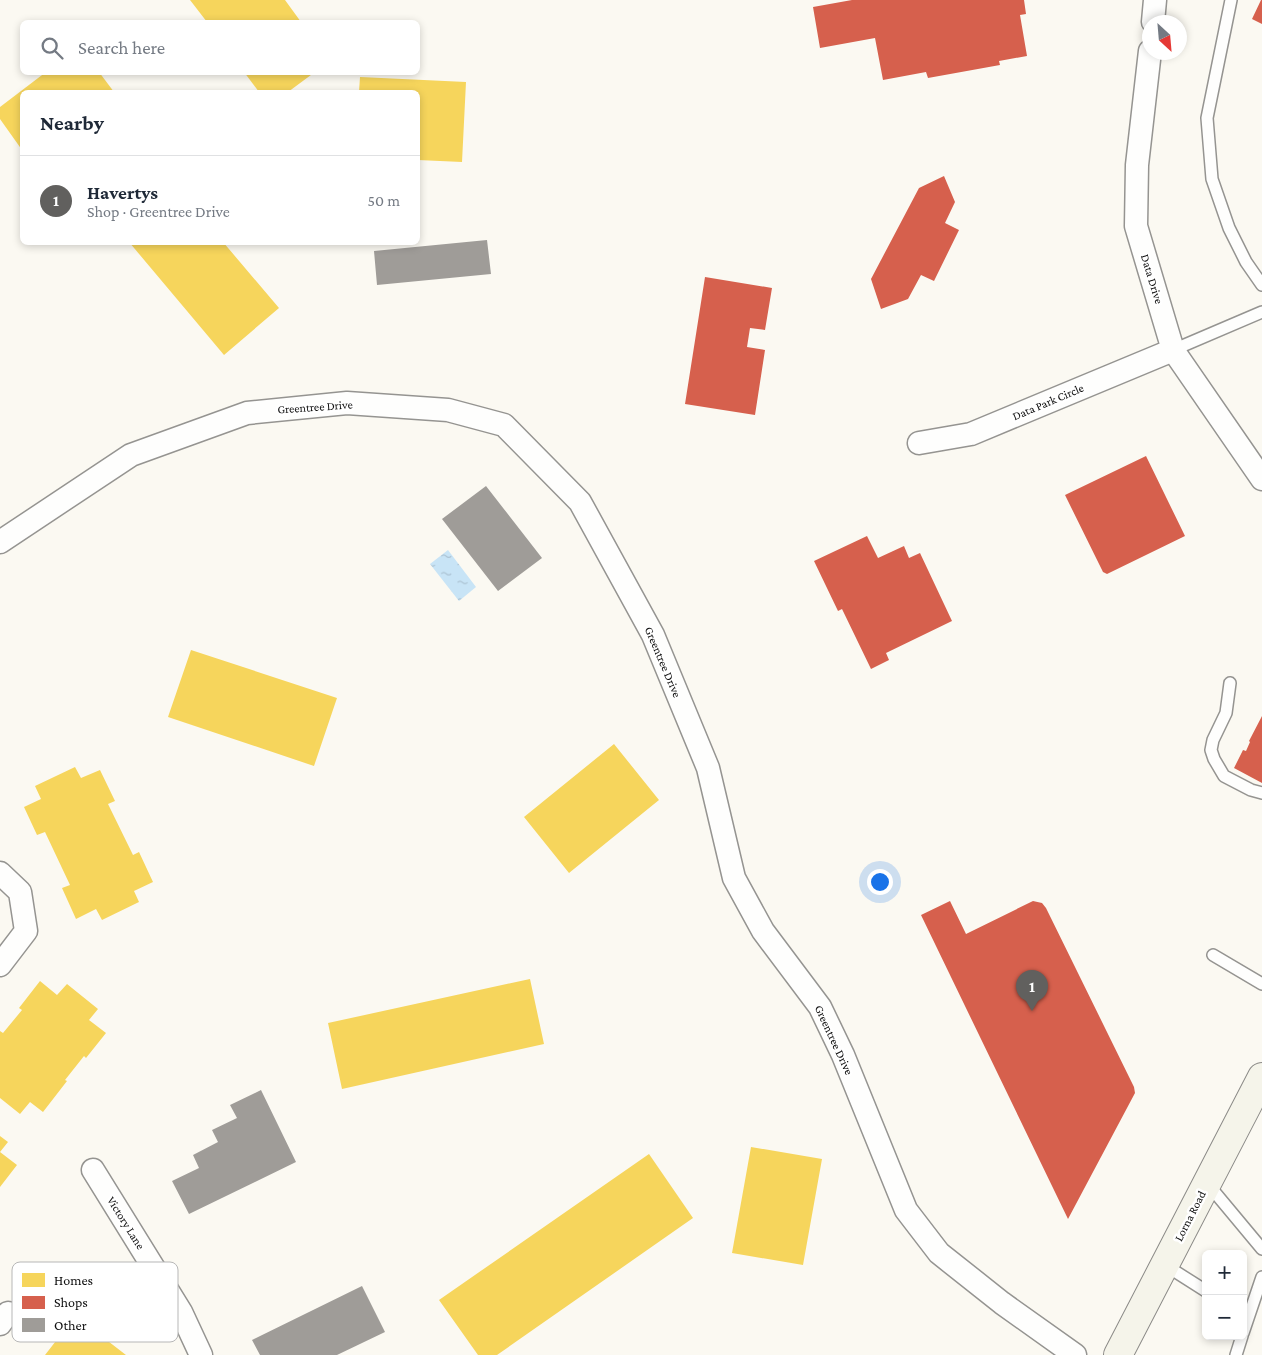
<!DOCTYPE html>
<meta charset="utf-8">
<style>
:root{--surface:#fff;--page:#f2f2f3;--text:#1f2937;--muted:#747a83;--line:#e0e1e3;--accent:#61605e}
body{margin:0;font-family:"Crimson Pro",serif;background:var(--page);color:var(--text)}
.controls{position:absolute;right:15px;bottom:15px;display:grid;overflow:hidden;border-radius:8px;box-shadow:0 2px 8px #0003}
.controls button{width:45px;height:45px;display:grid;place-items:center;padding:0;border:0;border-bottom:1px solid var(--line);background:var(--surface);color:var(--text);font:25px sans-serif}
.compass{position:absolute;left:1142px;top:15px;width:45px;height:45px;border-radius:50%;background:var(--surface);box-shadow:0 2px 8px #0003;rotate:154deg}
.you{position:absolute;left:879px;top:881px;width:18px;height:18px;margin:-12px;border:4px solid #fff;border-radius:50%;background:#1a73e8;box-shadow:0 0 0 8px #1a73e833}
.badge{display:grid;place-items:center;width:32px;height:32px;border-radius:50%;background:var(--accent);color:#fff;font-size:16px;font-weight:700}
.pin{position:absolute;translate:-50% -41px;filter:drop-shadow(0 1px 2px #0008)}
.pin::after{content:'';position:absolute;top:26px;width:18px;height:15px;background:inherit;clip-path:polygon(0 0,100% 0,50% 100%)}
.list{margin:0;padding:0;list-style:none}
h2{display:flex;justify-content:space-between;align-items:center;height:65px;margin:0;padding:0 20px;font-size:21px}
h2 small{font-size:16px;font-weight:400;color:var(--muted)}
.list li{display:grid;grid-template-columns:32px 1fr auto;gap:15px;align-items:center;box-sizing:border-box;height:90px;padding:0 20px;border-top:1px solid var(--line)}
.list b{display:block;font-size:19px;white-space:nowrap}
.list p{margin:0;font-size:16px;white-space:nowrap;color:var(--muted)}
.list em{font-size:16px;font-style:normal;color:var(--muted)}
.icon{flex:none;width:28px;height:28px;fill:none;stroke:currentColor;stroke-width:2;stroke-linecap:round;stroke-linejoin:round}
.map{position:relative;flex:none;width:1262px;height:1355px;overflow:hidden}
.search{position:absolute;background:var(--surface);box-shadow:0 2px 8px #0003;left:20px;top:20px;width:400px;height:55px;display:flex;align-items:center;gap:12px;box-sizing:border-box;padding:0 18px;border-radius:8px;color:var(--muted);font-size:19px}
.panel{position:absolute;background:var(--surface);box-shadow:0 2px 8px #0003;left:20px;top:90px;width:400px;height:155px;border-radius:8px}
.map>svg:first-child{display:block}
.water{fill:url(#water-ripples)}
.homes{fill:#f6d55c}
.shops{fill:#d6604d}
.building{fill:#9f9c98}
.lines{fill:none;stroke-linecap:round;stroke-linejoin:round}
.lane-casing{stroke:#959491;stroke-width:14}
.street-casing{stroke:#959491;stroke-width:25}
.secondary-casing{stroke:#8b8a87;stroke-width:30}
.lane{stroke:#fefefd;stroke-width:11}
.street{stroke:#fefefd;stroke-width:22}
.secondary{stroke:#f5f4ea;stroke-width:28}
.labels{text-anchor:middle;dominant-baseline:central;stroke-width:5;stroke-linejoin:round;paint-order:stroke}
.street-label{font-size:12px;fill:#0e0e0e;stroke:#fff}
.key{fill:#fff;stroke:#b7b7b7;stroke-width:1}
.key-label{font-size:14px;fill:#0e0e0e}
</style>
<div class="map">
<svg width="1262" height="1355" viewBox="0 0 1262 1355">
<defs>
<pattern id="water-ripples" width="26" height="14" patternUnits="userSpaceOnUse" patternTransform="scale(1.25)"><rect width="26" height="14" fill="#c8e4f6"/><path d="M2 4q2-2 4 0t4 0M15 11q2-2 4 0t4 0" fill="none" stroke="#abc2d2"/></pattern>
</defs>
<rect width="100%" height="100%" fill="#fbf9f2"/>
<path class="water" d="M448,550L476,587L459,601L430,564Z"/>
<path class="homes" d="M190,0H285L301,22H207Z
M46,72H99L114,92H22V150L0,119V107Z
M244,72H315L288,92H259Z
M360,77L466,82L462,162L418,160V92H359Z
M129,242H223L279,308L224,355Z
M191,650L337,698L314,766L168,717Z
M614,744L659,800L569,873L524,817Z
M75,767L81,778L100,770L115,801L108,804L133,855L139,852L153,882L134,891L139,902L102,920L96,909L76,919L62,888L70,885L45,832L37,835L24,807L41,799L35,786Z
M530,979L544,1044L342,1089L328,1023Z
M40,981L57,995L67,984L98,1009L89,1020L106,1033L86,1058L84,1056L65,1080L67,1081L43,1112L30,1102L20,1114L0,1098V1031L3,1033L22,1010L19,1008Z
M0,1136L8,1142L0,1152L17,1165L0,1187Z
M751,1147L822,1159L803,1265L732,1253Z
M649,1154L693,1218L497,1355H478L439,1300Z
M66,1328L82,1340L91,1328L126,1355H45Z"/>
<path class="shops" d="M852,0H1024L1026,14L1020,15L1027,56L999,61L1000,65L928,78L926,72L883,80L875,38L820,48L813,7Z
M1261,0H1262V24L1252,19Z
M944,176L955,202L945,223L959,230L934,281L921,275L908,299L881,309L871,279L919,188Z
M705,277L772,288L765,330L750,328L747,347L765,350L755,415L685,404Z
M1146,456L1185,536L1107,574L1103,572L1065,495Z
M867,536L878,558L904,546L909,558L920,553L952,621L886,653L889,660L871,669L842,609L838,611L814,561Z
M1262,716V783L1234,768L1243,750L1246,751L1250,742L1249,741Z
M950,901L966,934L1033,901L1042,903L1046,908L1134,1087L1135,1093L1068,1219L921,915Z"/>
<path class="building" d="M487,240L491,274L377,285L374,251Z
M486,486L542,558L498,591L442,519Z
M261,1090L296,1162L189,1214L172,1181L199,1168L193,1155L218,1142L212,1130L237,1118L230,1105Z
M362,1286L385,1332L337,1355H260L252,1340Z"/>
<g class="lines">
<defs>
<path id="lane" d="M1231,0L1207,118L1212,179L1229,228L1246,262L1262,285
M1173,350L1262,312
M1230,683L1226,713L1213,740L1211,750L1214,759L1224,776L1251,790L1262,793
M1213,955L1262,984
M1207,1183L1262,1249
M1165,1265L1206,1291
M1243,1333L1262,1277
M1236,1355L1242,1336"/>
<path id="street" d="M1153,22L1155,0
M1150,51L1137,165L1136,226L1173,350L1262,479
M919,443L971,434L1173,350
M0,542L131,455L247,413L347,403L448,410L504,425L580,502L653,635L708,768L734,878L763,931L820,1007L843,1055L906,1210L939,1253L1002,1303L1075,1355
M0,873L20,892L26,931L0,965
M93,1170L181,1312L201,1355
M0,1324L8,1313"/>
<path id="secondary" d="M1118,1355L1262,1077"/>
</defs>
<use href="#lane" class="lane-casing"/>
<use href="#street" class="street-casing"/>
<use href="#secondary" class="secondary-casing"/>
<use href="#lane" class="lane"/>
<use href="#street" class="street"/>
<use href="#secondary" class="secondary"/>
</g>
<g class="labels">
<g class="street-label">
<text transform="translate(1152 279) rotate(73)">Data Drive</text>
<text transform="translate(1048 402) rotate(-23)">Data Park Circle</text>
<text transform="translate(315 407) rotate(-4)">Greentree Drive</text>
<text transform="translate(663 662) rotate(67)">Greentree Drive</text>
<text transform="translate(834 1040) rotate(65)">Greentree Drive</text>
<text transform="translate(1190 1216) rotate(-63)">Lorna Road</text>
<text transform="translate(126 1223) rotate(58)">Victory Lane</text>
</g>
</g>
<rect x="12" y="1262" width="166" height="80" rx="8" class="key"/>
<rect x="22" y="1273" width="23" height="14" fill="#f6d55c"/>
<rect x="22" y="1296" width="23" height="13" fill="#d6604d"/>
<rect x="22" y="1318" width="23" height="14" fill="#9f9c98"/>
<g class="key-label">
<text x="54" y="1285">Homes</text>
<text x="54" y="1307">Shops</text>
<text x="54" y="1330">Other</text>
</g>
</svg>
<div class="controls">
<button>+</button>
<button>−</button>
</div>
<svg class="compass" viewBox="-18 -18 36 36"><path d="M0-13l5 13h-10z" fill="#e53935"/><path d="M0 13l5-13h-10z" fill="#747a83"/></svg>
<div class="you"></div>
<div class="pin badge" style="left:1032px;top:1011px">1</div>
<div class="search"><svg class="icon" aria-label="search" viewBox="0 0 24 24"><circle cx="10" cy="10" r="6"/><path d="M15 15l6 6"/></svg>Search here</div>
<section class="panel">
<h2>Nearby<small></small></h2>
<ul class="list">
<li><span class="badge">1</span><div><b>Havertys</b><p>Shop · Greentree Drive</p></div><em>50 m</em></li>
</ul>
</section>
</div>
